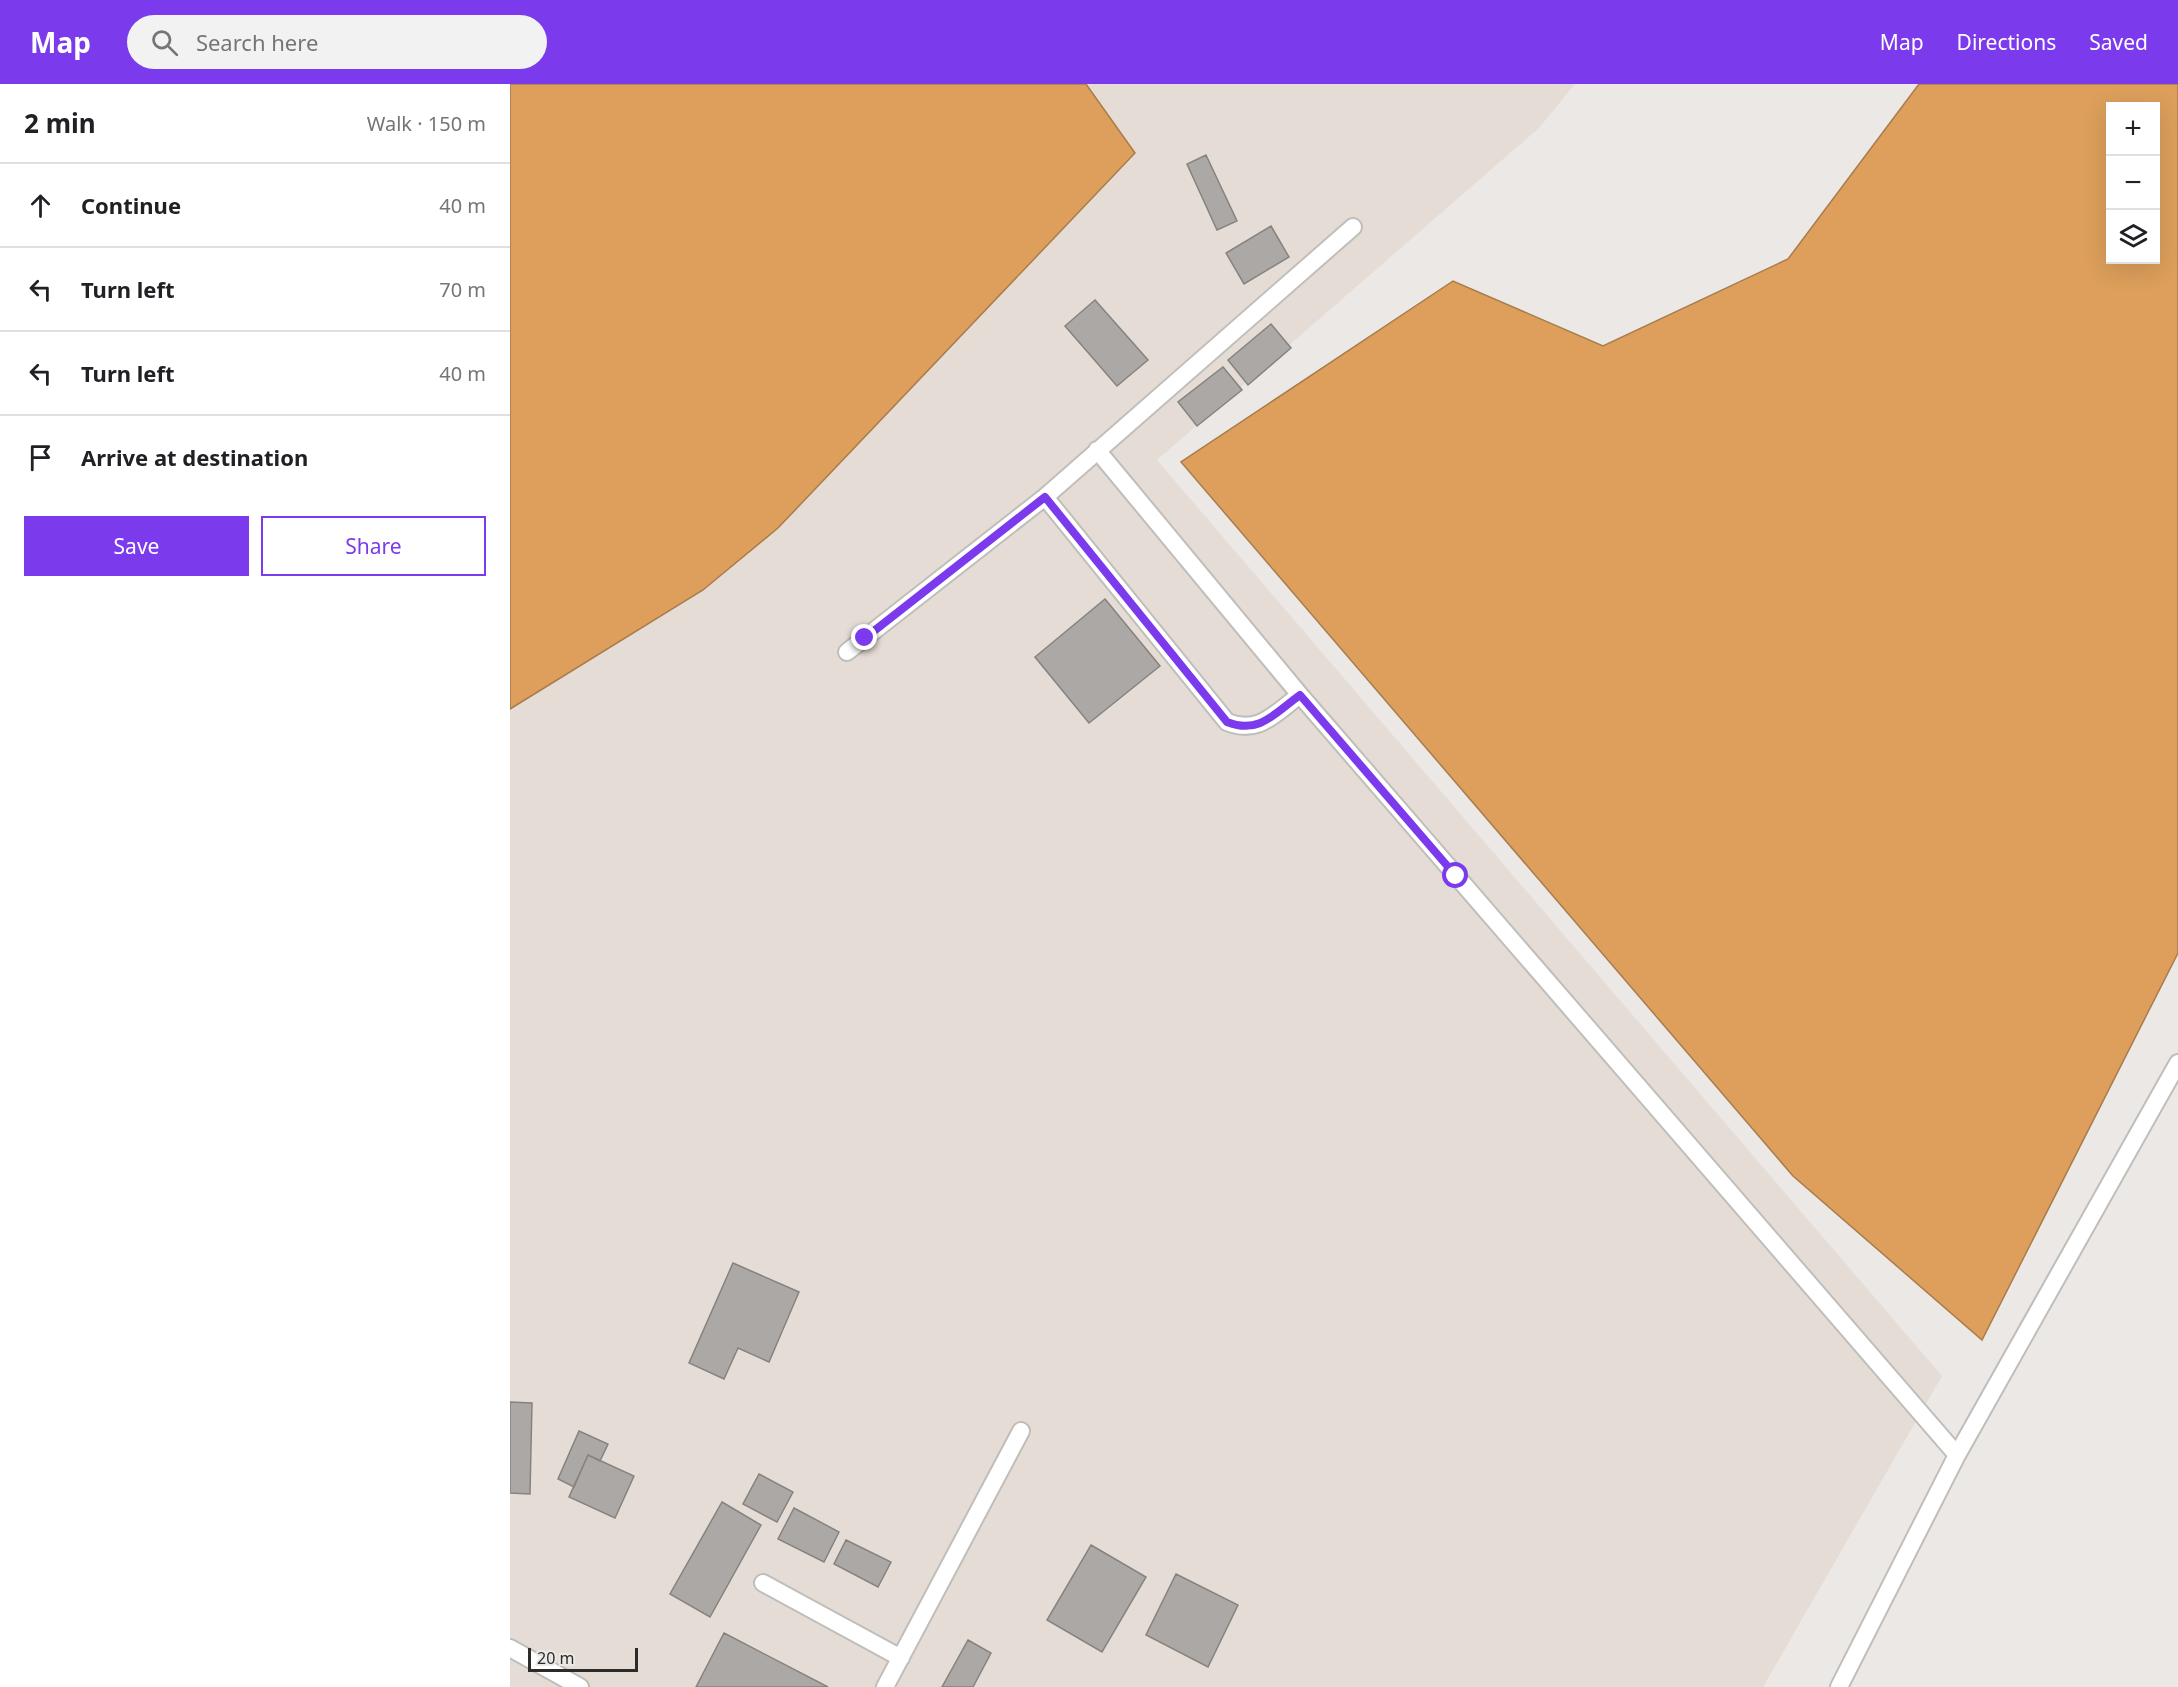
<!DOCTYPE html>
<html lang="en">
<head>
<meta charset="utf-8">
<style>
	:root { --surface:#fff; --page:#f2f2f2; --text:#202124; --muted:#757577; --line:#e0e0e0; --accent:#7c3aed }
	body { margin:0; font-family:"Noto Sans",sans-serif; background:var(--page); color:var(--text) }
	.controls { position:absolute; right:18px; top:18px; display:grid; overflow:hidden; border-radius:0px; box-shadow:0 6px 24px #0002 }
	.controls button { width:54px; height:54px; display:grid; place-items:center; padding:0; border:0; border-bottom:2px solid var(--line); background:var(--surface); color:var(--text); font:30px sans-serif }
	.scale { position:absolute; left:18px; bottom:15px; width:110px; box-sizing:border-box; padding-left:6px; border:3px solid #2c2b2a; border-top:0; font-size:16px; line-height:21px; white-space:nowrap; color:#2c2b2a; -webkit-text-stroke:4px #ebe8e6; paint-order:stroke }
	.stop { position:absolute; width:18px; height:18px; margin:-14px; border:4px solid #7c3aed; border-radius:50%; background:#fff }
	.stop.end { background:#7c3aed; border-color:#fff; box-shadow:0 2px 6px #0008 }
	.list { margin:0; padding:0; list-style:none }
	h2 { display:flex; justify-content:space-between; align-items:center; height:78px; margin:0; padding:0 24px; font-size:26px }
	h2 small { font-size:20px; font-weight:400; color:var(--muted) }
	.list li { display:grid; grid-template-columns:39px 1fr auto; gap:18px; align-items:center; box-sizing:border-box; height:84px; padding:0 24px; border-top:2px solid var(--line) }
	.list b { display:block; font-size:22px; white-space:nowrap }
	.list em { font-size:20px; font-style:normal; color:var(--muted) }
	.actions { display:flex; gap:12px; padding:18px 24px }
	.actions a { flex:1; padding:14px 0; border:2px solid var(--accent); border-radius:0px; text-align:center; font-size:21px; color:var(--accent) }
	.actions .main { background:var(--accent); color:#fff }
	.icon { flex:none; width:33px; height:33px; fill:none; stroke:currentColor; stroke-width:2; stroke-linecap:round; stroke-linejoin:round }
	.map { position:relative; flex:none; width:1668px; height:1603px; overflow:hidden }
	header { display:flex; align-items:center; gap:36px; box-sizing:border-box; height:84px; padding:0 30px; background:var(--accent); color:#fff }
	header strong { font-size:28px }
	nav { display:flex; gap:33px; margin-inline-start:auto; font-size:21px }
	.search { width:420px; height:54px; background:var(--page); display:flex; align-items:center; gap:15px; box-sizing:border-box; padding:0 21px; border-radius:33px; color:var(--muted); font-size:22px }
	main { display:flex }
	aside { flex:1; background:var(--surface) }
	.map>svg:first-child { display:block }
</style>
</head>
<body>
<header>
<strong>Map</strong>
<div class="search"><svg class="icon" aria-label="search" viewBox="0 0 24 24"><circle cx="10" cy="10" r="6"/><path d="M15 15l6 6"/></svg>Search here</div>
<nav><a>Map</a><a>Directions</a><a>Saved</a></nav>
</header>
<main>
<aside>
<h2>2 min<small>Walk · 150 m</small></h2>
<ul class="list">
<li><svg class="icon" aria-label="ahead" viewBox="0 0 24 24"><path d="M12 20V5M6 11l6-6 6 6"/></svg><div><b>Continue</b></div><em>40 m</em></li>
<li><svg class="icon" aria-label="left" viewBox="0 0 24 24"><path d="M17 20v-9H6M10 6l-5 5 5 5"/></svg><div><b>Turn left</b></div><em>70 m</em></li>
<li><svg class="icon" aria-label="left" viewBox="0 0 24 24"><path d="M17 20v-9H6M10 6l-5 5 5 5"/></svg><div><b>Turn left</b></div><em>40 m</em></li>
<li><svg class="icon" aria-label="arrive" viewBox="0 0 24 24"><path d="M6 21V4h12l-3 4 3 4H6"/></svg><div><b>Arrive at destination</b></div></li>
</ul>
<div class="actions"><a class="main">Save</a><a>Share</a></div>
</aside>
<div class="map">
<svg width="1668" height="1603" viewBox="0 0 1668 1603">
	<rect width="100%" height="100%" fill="#ebe8e6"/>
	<!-- built -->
	<path fill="#e5ddd5" d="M576 0H1065L1029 44 647 376 1432 1292 1253 1603H0V625L193 506 268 444 625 69Z"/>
	<!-- water -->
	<path fill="#dd9f5b" stroke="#a87c4c" stroke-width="1.5" fill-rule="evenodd" d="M0 0H576L625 69 268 444 193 506 0 625Z
		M1409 0H1668V869L1472 1256 1283 1092 671 378 943 197 1093 262 1278 175ZM1646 22V176H1600V22Z"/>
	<!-- building -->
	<path fill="#aba8a6" stroke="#858380" stroke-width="1.5" d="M696 71 727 137 707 146 677 80Z
		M761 142 779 173 734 200 716 169Z
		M585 216 638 276 607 302 555 242Z
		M761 240 781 264 738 301 718 276Z
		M713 283 732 306 687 342 668 318Z
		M595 515 650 582 579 639 525 573Z
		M223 1179 289 1208 259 1278 228 1264 214 1295 179 1279Z
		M0 1318 22 1319 20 1410 0 1409Z
		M69 1347 98 1360 90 1377 78 1371 64 1403 48 1395Z
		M78 1371 124 1392 105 1434 59 1413Z
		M249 1390 283 1408 267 1438 233 1420Z
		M212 1418 251 1441 200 1533 160 1510Z
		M284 1424 329 1448 314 1478 268 1455Z
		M336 1456 381 1478 368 1503 324 1480Z
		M581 1461 636 1493 592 1568 537 1536Z
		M666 1490 728 1521 698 1583 636 1551Z
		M214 1549 318 1603H186Z
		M458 1556 481 1569 463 1603H432Z"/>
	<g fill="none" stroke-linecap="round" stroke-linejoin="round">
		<defs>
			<path id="lane" d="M587 366 790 611 1447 1371
				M535 413 717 638C749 651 765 629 790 611
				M337 568 535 413 843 143
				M253 1499 391 1574
				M0 1564 70 1603
				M375 1603 511 1347
				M1329 1603 1447 1371 1668 979"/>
		</defs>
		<!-- lane casing -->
		<use href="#lane" stroke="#c0bebb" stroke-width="20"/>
		<!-- lane -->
		<use href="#lane" stroke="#fff" stroke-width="16"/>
	</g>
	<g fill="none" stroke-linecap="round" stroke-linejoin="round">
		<!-- route -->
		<path stroke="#7c3aed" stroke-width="8" d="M355 554 535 413 717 638C749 651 765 629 790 611L946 792"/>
	</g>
</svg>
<div class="controls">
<button>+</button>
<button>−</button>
<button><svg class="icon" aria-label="layers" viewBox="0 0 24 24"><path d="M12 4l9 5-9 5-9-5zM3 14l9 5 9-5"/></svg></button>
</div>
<div class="scale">20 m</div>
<div class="stop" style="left:946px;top:792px"></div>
<div class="stop end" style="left:355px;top:554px"></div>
</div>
</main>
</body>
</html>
